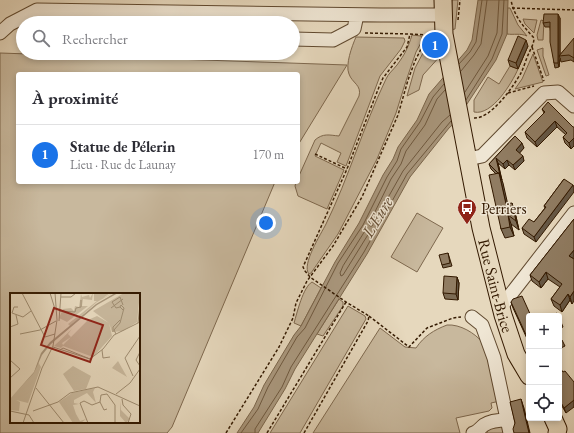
<!DOCTYPE html>
<html lang="fr">
<head>
<meta charset="utf-8">
<style>
	:root { --surface:#fff; --page:#f7f7f7; --text:#2b2b33; --muted:#7c7c81; --line:#e1e1e2; --accent:#1a73e8 }
	body { margin:0; font-family:"EB Garamond",serif; background:var(--page); color:var(--text) }
	.controls { position:absolute; right:12px; bottom:12px; display:grid; overflow:hidden; border-radius:4px; box-shadow:0 2px 6px #0003 }
	.controls button { width:36px; height:36px; display:grid; place-items:center; padding:0; border:0; border-bottom:1px solid var(--line); background:var(--surface); color:var(--text); font:20px sans-serif }
	.you { position:absolute; left:266px; top:223px; width:14px; height:14px; margin:-10px; border:3px solid #fff; border-radius:50%; background:#1a73e8; box-shadow:0 0 0 6px #1a73e833 }
	.badge { display:grid; place-items:center; width:26px; height:26px; border-radius:50%; background:var(--accent); color:#fff; font-size:13px; font-weight:700 }
	.pin { position:absolute; translate:-50% -50%; border:2px solid #fff; box-shadow:0 1px 4px #0006 }
	.list { margin:0; padding:0; list-style:none }
	h2 { display:flex; justify-content:space-between; align-items:center; height:52px; margin:0; padding:0 16px; font-size:17px }
	h2 small { font-size:13px; font-weight:400; color:var(--muted) }
	.list li { display:grid; grid-template-columns:26px 1fr auto; gap:12px; align-items:center; box-sizing:border-box; height:60px; padding:0 16px; border-top:1px solid var(--line) }
	.list b { display:block; font-size:15px; white-space:nowrap }
	.list p { margin:0; font-size:13px; white-space:nowrap; color:var(--muted) }
	.list em { font-size:13px; font-style:normal; color:var(--muted) }
	.icon { flex:none; width:22px; height:22px; fill:none; stroke:currentColor; stroke-width:2; stroke-linecap:round; stroke-linejoin:round }
	.map { position:relative; flex:none; width:574px; height:433px; overflow:hidden }
	.search { position:absolute; background:var(--surface); box-shadow:0 2px 6px #0003; left:16px; top:16px; width:284px; height:44px; display:flex; align-items:center; gap:10px; box-sizing:border-box; padding:0 14px; border-radius:22px; color:var(--muted); font-size:15px }
	.panel { position:absolute; background:var(--surface); box-shadow:0 2px 6px #0003; left:16px; top:72px; width:284px; height:112px; border-radius:4px }
	.map>svg:first-child { display:block }
</style>
</head>
<body>
<div class="map">
<svg width="574" height="433" viewBox="0 0 574 433">
	<rect width="100%" height="100%" fill="#e6d8bd"/>
	<filter id="stains"><feTurbulence type="fractalNoise" baseFrequency=".005" numOctaves="4"/><feColorMatrix values="0 0 0 0 .2 0 0 0 0 .09 0 0 0 0 .02 0 0 0 .5 -.17"/></filter>
	<radialGradient id="worn" r=".72"><stop offset=".6" stop-color="#630" stop-opacity="0"/><stop offset="1" stop-color="#630" stop-opacity=".3"/></radialGradient>
	<!-- green -->
	<path fill="#c8b89d" stroke="#7e684e" fill-rule="evenodd" d="M452 0H458L455 29 450 30Z
		M507 8H510L518 25 527 36C520 33 514 35 507 34Z
		M523 19 537 20 534 33 525 24Z
		M541 20 544 21 543 40H538L537 35Z
		M412 35 421 36 423 39 416 52 406 81 396 113 377 159 338 234 311 273 309 274C301 265 321 234 326 224 349 177 363 127 386 79 388 74 393 70 397 65 405 54 408 48 412 35Z
		M356 37 404 38 405 41 401 49 380 76 346 166 337 162 341 153 321 143 315 156 344 170 327 209 298 196 295 186 296 182H298V178L315 140C323 133 329 135 339 136L359 96C362 85 352 83 349 74 345 65 352 46 356 37Z
		M433 37 437 38 442 54 423 75 419 90 407 96 415 68 431 38Z
		M543 48V56L549 75 546 76 537 50Z
		M0 53 347 65 298 145V74H18V182H275L172 427 167 433H0ZM11 294H139V422H11Z
		M533 54 543 82 515 89 522 79Z
		M510 66 518 69C512 83 492 116 474 112V100L488 77 499 84Z
		M417 213 443 228 417 272 391 257Z
		M312 282 321 288 301 326 294 323C297 313 303 287 312 282Z
		M339 299 343 302V306L323 336 317 334Z
		M348 306 365 316 366 319 300 433H270Z
		M447 325C460 324 475 333 483 343L500 401 491 403 492 408 489 411 456 418 460 433H313L380 328 405 347 416 348C424 336 434 330 447 325Z
		M502 426 507 433H487L488 428Z"/>
	<!-- water -->
	<path fill="#a9977d" stroke="#7a654b" d="M478 0H508L507 34 496 60 465 107 460 118 449 128 410 177 367 254 295 369 285 389 258 433H237L254 407 264 385 294 335 301 326 335 262 359 223 383 175 393 159 398 147 417 120 429 94 467 50 472 40Z"/>
	<g fill="none" stroke-linecap="round" stroke-linejoin="round">
		<!-- shore -->
		<path stroke="#6e583e" stroke-width="1" d="M459 64 470 52 476 42 482 0
			M461 71 474 55 481 44 487 0
			M445 90 437 99 425 125 406 151 401 164 391 179 369 224 370 226H372L403 171 442 122 450 115
			M465 92 488 56 497 33 499 0
			M466 100 492 59 502 34 504 0
			M366 230 368 231 369 233 343 275 341 276 340 273 343 266Z
			M241 433 258 409 268 387 297 337 305 328 338 263 363 225 387 177 397 161 401 149 420 122 433 97 444 84
			M255 433V429L282 387 291 367 364 252 407 174 451 121"/>
		<defs>
			<path id="minor" d="M0 33 10 24 37 10 381 15H443
				M293 39 333 40 354 29 357 15
				M468 159 482 156 544 93 558 92 574 106
				M501 307 574 213
				M472 317 482 325 494 358 510 433
				M473 433C478 432 480 428 484 425 490 421 500 420 507 420"/>
			<g id="major">
				<path id="s1" d="M443 0 444 34 481 228 503 315 516 354 529 376"/>
				<path d="M553 418 558 429 557 433"/>
			</g>
		</defs>
		<!-- minor casing -->
		<use href="#minor" stroke="#60492f" stroke-width="15"/>
		<!-- major casing -->
		<use href="#major" stroke="#331900" stroke-width="19"/>
		<!-- path -->
		<path stroke="#331900" stroke-width="1.5" stroke-dasharray="3 2" stroke-linecap="butt" d="M512 8 574 10
			M458 20 460 0
			M365 33 410 34
			M532 47 544 81
			M508 93 534 86
			M474 118C491 119 513 87 521 73 524 67 526 59 529 53 531 48 534 44 534 38 523 26 514 16 511 0
			M315 154 347 169
			M369 316 409 347 427 328 453 318 461 317
			M226 433 279 347 293 318 296 303 307 281 333 246 362 197 398 115 408 80 415 61 422 47 430 35
			M267 433 346 302
			M304 433 368 321 369 316 346 302 310 277 305 271 303 267 347 169 379 87 383 78 407 47 410 34 430 35"/>
		<!-- minor -->
		<use href="#minor" stroke="#efe6d4" stroke-width="13"/>
		<!-- major -->
		<use href="#major" stroke="#e6d8bd" stroke-width="17"/>
	</g>
	<!-- wall -->
	<path fill="#7c6b54" stroke="#331900" d="M560 18V55L574 39V62L571 60 561 62 560 58 559 67 555 68 554 63 550 27H545L543 23Z
		M528 46 518 69 510 66 508 60Z
		M542 109 573 127 571 149 565 143 563 137 566 135 557 127 537 147 527 138 525 132 544 113Z
		M515 136 524 148 519 153 524 161 515 170 509 165 505 169 498 163 507 204 515 212 519 230 511 224 514 236 505 238 501 229 496 174 491 169 489 164Z
		M564 179 536 242 524 234 522 228 534 222 545 208 544 206Z
		M574 219 572 304 570 300 562 312 554 306 551 299 560 287 548 279 541 288 532 281 530 275Z
		M448 253 452 266 443 268 442 265Z
		M457 277 459 283 458 300 445 299 443 293Z
		M511 302 529 316V343L513 308Z
		M559 317 563 327 559 329Z
		M559 338 562 340 565 346 559 349Z
		M559 368 566 413 559 401Z"/>
	<!-- shaded-wall -->
	<path fill="#655745" stroke="#331900" d="M558 14 560 18V56H559L560 58 559 67 558 63Z
		M526 40 528 46 518 69 516 63Z
		M555 121 557 127 537 147 535 142Z
		M574 138V146L571 149 569 143Z
		M522 143 524 148 518 155 516 150Z
		M523 156 524 161 515 170 513 165Z
		M496 158 498 163 502 180 500 175Z
		M507 160 509 165 505 169 503 164Z
		M499 173 503 183 510 214 506 204Z
		M573 185 574 187V192L536 242 534 237Z
		M512 203 515 212 519 230 516 221Z
		M508 215 511 224 514 236 510 227Z
		M574 250V259L569 256Z
		M546 272 548 279 541 288 539 282Z
		M457 277 459 283 458 300 456 294Z
		M574 291V301L572 304 570 297Z
		M568 294 570 300 562 312 560 305Z
		M521 399 524 408 530 433H529Z
		M574 400V407L566 413 564 408Z"/>
	<!-- building -->
	<path fill="#907c62" stroke="#331900" d="M544 14H558V63H554L550 42V22L543 23Z
		M518 36 526 40 516 63 508 60Z
		M574 38V58L569 55 559 56Z
		M548 102 573 127H574V138L569 143 563 137 567 133 555 121 535 142 525 132 545 112 542 109Z
		M515 136 522 143 516 150 523 156 513 165 507 160 503 164 496 158 500 175 499 173H498L489 164Z
		M499 173 506 204 512 203 516 221 508 215 510 227 501 229 489 175Z
		M564 179 573 185 534 237 522 228 529 219 534 222 546 207 544 206Z
		M574 219V250L569 256 574 259V291L570 297 568 294 560 305 551 299 562 284 546 272 539 282 530 275Z
		M448 253 450 263 442 265 439 255Z
		M444 276 457 277 456 294 443 293Z
		M522 296 531 316H529V336L527 337 511 302 513 299Z
		M557 313 558 316H551Z
		M559 317 561 321 559 322Z
		M559 338 562 340 559 342Z
		M559 368H560L563 372 565 371 574 382V400L564 408 559 399Z
		M521 399 529 433H514L513 429 515 423 510 402Z"/>
	<!-- icons -->
	<defs>
		<symbol id="bus-pin" viewBox="-11 -11 22 30"><path d="M0 17L-7.5 6A9.5 9.5 0 1 1 7.5 6Z" fill="#8f2418" stroke="#efe6d4"/><path d="M-5-6H5V4H4V6H2V4H-2V6H-4V4H-5ZM-3.5-4V0h7V-4ZM-3.5 1.2v1.5H-2V1.2ZM2 1.2v1.5H3.5V1.2Z" fill="#fff"/></symbol>
	</defs>
	<g fill-rule="evenodd">
		<use href="#bus-pin" x="456" y="197" width="22" height="30"/>
	</g>
	<g text-anchor="middle" stroke-width="3" stroke-linejoin="round" paint-order="stroke">
		<!-- poi labels -->
		<g font-size="16" fill="#331900" stroke="#efe6d4" text-anchor="start">
			<text x="481" y="214">Perriers</text>
		</g>
		<!-- street labels -->
		<g font-size="16" fill="#331900" stroke="#efe6d4">
			<text dy="6" stroke="none"><textPath href="#s1" startOffset="291">Rue Saint-Brice</textPath></text>
		</g>
		<!-- water labels -->
		<g font-size="17" font-style="italic" fill="#624b32" stroke="#efe6d4">
			<text transform="translate(377 217) rotate(-59)" y="6">L'Eure</text>
		</g>
	</g>
	<!-- overview -->
	<g transform="translate(10 293)">
		<rect width="130" height="130" fill="#e6d8bd"/>
		<path d="M83 0 82 7 73 6 72 13H78L57 29 49 25 53 16 61 15 64 18 65 13 69 14 71 1 72 4 79 2 80 5ZM84 0H100L93 5 103 0 87 9 60 33 58 31 87 8H84ZM114 0H130L127 29 113 38 102 39 99 30 83 18ZM87 23 99 30 102 43 83 64 53 53 51 55 44 53 62 36 58 41 61 44 52 50 53 52 78 27ZM108 68 117 84 102 75ZM28 69 31 74 18 110 6 107 10 109 9 118 0 117V106L24 80ZM63 73 81 83 76 96 64 98 53 81ZM85 95 83 99 86 110 77 100 64 107V110L69 111 63 112 66 121 70 128 76 126 71 130H63L49 109 62 100ZM110 108 111 117 120 126 116 130 110 123Z" fill="#c8b89d"/>
		<path d="M105 0H108L87 12 41 51 32 62 24 80 0 106 24 79 31 60 40 49 86 11Z" fill="#a9977d"/>
		<path fill="none" stroke="#9e8c71" stroke-width="1" d="M12 0 35 44 45 41M40 0 45 16M51 4H61L66 0M8 14H4L2 20 13 24 21 18M110 14 106 15 102 9 110 4 113 12M101 15 113 6M49 18 65 19 66 15 71 14V7M49 28 51 0M128 30 130 11M0 34 8 31 6 22M103 39V34L110 27M10 41 30 37 46 28M106 41 104 37 110 30 114 15 111 12 110 14 113 17M43 54 80 66 93 56 104 42 130 29M50 57 53 55 80 66M92 57 93 65 100 64M130 59 126 67 130 73M0 67 10 76 0 85M123 83 115 65 130 43M26 95 54 130M97 101 105 112V130M106 101 120 90 130 76M112 106 113 112 121 121 118 130M90 109 94 117 97 116M0 118 19 122 24 130M23 118 48 109 60 100 88 94 130 113M13 130 32 75 43 53 47 27 45 0M78 130 70 110 74 108 82 112 90 109 91 102 97 101"/>
		<path fill="#8f2418" fill-opacity="0.15" stroke="#8f2418" stroke-width="2" d="M44 15 93 32 80 69 31 52Z"/>
		<rect width="130" height="130" fill="none" stroke="#331900" stroke-width="2"/>
	</g>
	<rect width="100%" height="100%" filter="url(#stains)"/>
	<rect width="100%" height="100%" fill="url(#worn)"/>
</svg>
<div class="controls">
<button>+</button>
<button>−</button>
<button><svg class="icon" aria-label="locate" viewBox="0 0 24 24"><circle cx="12" cy="12" r="6"/><path d="M12 2v4M12 18v4M2 12h4M18 12h4"/></svg></button>
</div>
<div class="you"></div>
<div class="pin badge" style="left:435px;top:45px">1</div>
<div class="search"><svg class="icon" aria-label="search" viewBox="0 0 24 24"><circle cx="10" cy="10" r="6"/><path d="M15 15l6 6"/></svg>Rechercher</div>
<section class="panel">
<h2>À proximité<small></small></h2>
<ul class="list">
<li><span class="badge">1</span><div><b>Statue de Pélerin</b><p>Lieu · Rue de Launay</p></div><em>170 m</em></li>
</ul>
</section>
</div>
</body>
</html>
